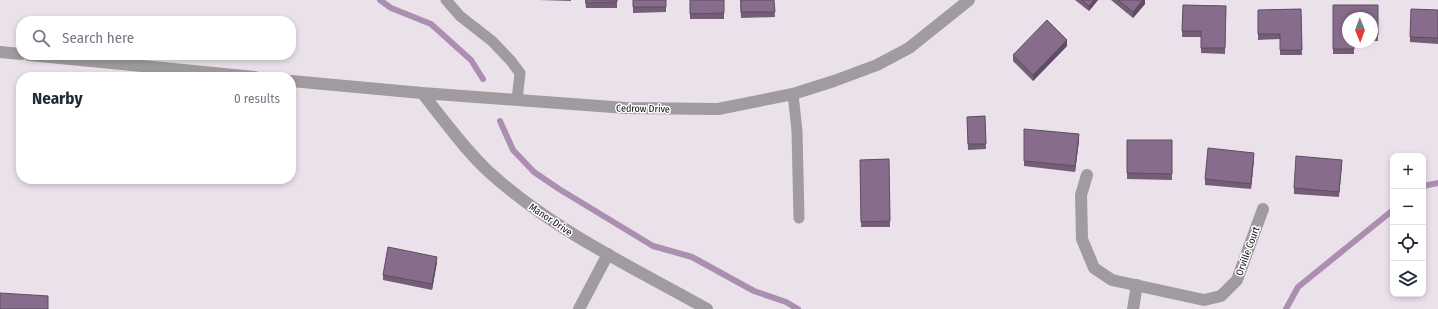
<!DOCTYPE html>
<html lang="en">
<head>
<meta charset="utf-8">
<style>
	:root { --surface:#fff; --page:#f6f6f7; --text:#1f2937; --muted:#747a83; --line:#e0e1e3 }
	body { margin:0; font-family:"Fira Sans Condensed",sans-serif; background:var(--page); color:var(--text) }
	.controls { position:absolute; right:12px; bottom:12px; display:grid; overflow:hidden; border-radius:8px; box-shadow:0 2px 6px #0003 }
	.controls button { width:36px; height:36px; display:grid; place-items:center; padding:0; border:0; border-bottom:1px solid var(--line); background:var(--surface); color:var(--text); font:20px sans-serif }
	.compass { position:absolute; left:1342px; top:12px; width:36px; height:36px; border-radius:50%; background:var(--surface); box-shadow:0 2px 6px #0003; rotate:179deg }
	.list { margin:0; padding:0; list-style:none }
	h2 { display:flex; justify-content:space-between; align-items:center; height:52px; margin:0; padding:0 16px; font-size:17px }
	h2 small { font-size:13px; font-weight:400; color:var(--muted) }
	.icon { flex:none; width:22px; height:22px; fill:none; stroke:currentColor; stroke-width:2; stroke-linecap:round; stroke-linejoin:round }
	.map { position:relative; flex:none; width:1438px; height:309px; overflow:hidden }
	.search { position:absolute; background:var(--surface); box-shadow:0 2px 6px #0003; left:16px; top:16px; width:280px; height:44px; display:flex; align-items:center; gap:10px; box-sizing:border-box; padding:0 14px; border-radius:16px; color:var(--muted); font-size:15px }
	.panel { position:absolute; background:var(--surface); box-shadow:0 2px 6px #0003; left:16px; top:72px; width:280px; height:112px; border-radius:16px }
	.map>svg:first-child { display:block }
</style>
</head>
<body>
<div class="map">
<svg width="1438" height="309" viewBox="0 0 1438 309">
	<rect width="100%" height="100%" fill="#eae1eb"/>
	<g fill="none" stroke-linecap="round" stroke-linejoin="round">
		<!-- stream -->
		<path stroke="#ac8fb0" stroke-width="6" d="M380 0 391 8 431 24 471 60 483 79
			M500 121 513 150 534 172 559 189 653 246 692 257 754 291 786 302 798 309
			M1423 186 1438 183
			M1286 309 1298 287 1393 210"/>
		<!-- service -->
		<path stroke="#9f9b9f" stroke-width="11" d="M446 0 460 16 492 41 511 61 520 73 517 100
			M793 94 797 131 799 218"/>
		<!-- minor -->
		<path stroke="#9f9b9f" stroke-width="12" d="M1087 175 1081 195 1082 239 1094 268 1112 280 1204 300 1221 296 1237 280 1263 209
			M579 309 608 254
			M1133 309 1137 285"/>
		<!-- tertiary -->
		<path stroke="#9f9b9f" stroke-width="12" d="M0 52 21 54
			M29 55 255 77
			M291 81 422 93 626 108 718 109 793 94 834 81 877 65 909 48 969 0
			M422 93C444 120 464 149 489 172 553 230 632 267 707 309"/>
	</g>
	<!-- wall -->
	<path fill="#755d78" d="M538 0H571V1Z
		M585 0H617V8H586Z
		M633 0H666V12L633 13Z
		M690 0H724V19H690Z
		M740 0H774L775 17 741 18Z
		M1075 0H1098L1089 11Z
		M1111 0H1145V4L1133 18Z
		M1183 5 1226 6 1225 54 1201 53V37H1182Z
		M1333 5H1378V41H1372V18H1348L1354 42V54H1333Z
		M1301 9 1302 55H1280V39L1258 40V10Z
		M1438 10V44L1410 42V37Z
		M1067 46 1033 81 1013 61V55Z
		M985 116 986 149 968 150 967 117Z
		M1024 129 1079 140 1075 172 1024 166Z
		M1127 140H1172V180L1127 179Z
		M1254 158 1251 189 1205 185V179Z
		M889 159 890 227H861L860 160Z
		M1342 165 1339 197 1294 194V188Z
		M437 262 432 290 383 280V275Z"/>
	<!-- shaded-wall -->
	<path fill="#5f4c62" d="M1094 0H1098L1089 11V6Z
		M1143 0H1145V4L1133 18V12Z
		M1067 40V46L1033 81V75Z
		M1079 134V140L1075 172V166Z
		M1254 153V158L1251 189V184Z
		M437 257V262L432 290V284Z"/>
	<!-- building -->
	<path fill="#886c8c" stroke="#5f4c62" d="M586 0H617V2L586 3Z
		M633 0H666V7H633Z
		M690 0H724V13L690 14Z
		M741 0H774L775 12H741Z
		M1082 0H1094L1089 6Z
		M1118 0H1143L1133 12Z
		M1183 5 1226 6 1225 48H1201V31H1182Z
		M1333 5H1378V35H1372V18H1348V42H1354V49H1333Z
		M1301 9 1302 50H1280V34H1258V10Z
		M1411 9 1438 10V38L1410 37Z
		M1047 20 1067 40 1033 75 1013 55Z
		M985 116 986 144H968L967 117Z
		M1024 129 1079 134 1075 166 1024 161Z
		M1127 140H1172V174L1127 173Z
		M1208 148 1254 153 1251 184 1205 179Z
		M1296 156 1342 160 1339 192 1294 188Z
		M889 159 890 221 861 222 860 160Z
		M388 247 437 257 432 284 383 275Z
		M0 293 48 296V309H0Z"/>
	<g text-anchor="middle" stroke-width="3" stroke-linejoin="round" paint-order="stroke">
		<!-- street labels -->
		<g font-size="10" fill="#0f0c0f" stroke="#fff">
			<text transform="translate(643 108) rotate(1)" y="4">Cedrow Drive</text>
			<text transform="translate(551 219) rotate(34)" y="4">Manor Drive</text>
			<text transform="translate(1247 251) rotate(-70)" y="4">Orville Court</text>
		</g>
	</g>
</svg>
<div class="controls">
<button>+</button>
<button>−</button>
<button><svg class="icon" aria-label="locate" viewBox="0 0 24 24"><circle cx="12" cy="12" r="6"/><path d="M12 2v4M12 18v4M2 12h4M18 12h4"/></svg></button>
<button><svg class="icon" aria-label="layers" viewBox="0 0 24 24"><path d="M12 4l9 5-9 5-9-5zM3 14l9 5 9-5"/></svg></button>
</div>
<svg class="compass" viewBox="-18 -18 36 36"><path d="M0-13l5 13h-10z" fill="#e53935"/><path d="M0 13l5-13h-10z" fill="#747a83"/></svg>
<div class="search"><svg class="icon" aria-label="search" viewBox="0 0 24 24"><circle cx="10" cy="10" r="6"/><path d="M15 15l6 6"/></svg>Search here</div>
<section class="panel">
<h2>Nearby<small>0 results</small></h2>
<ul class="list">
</ul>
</section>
</div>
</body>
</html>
